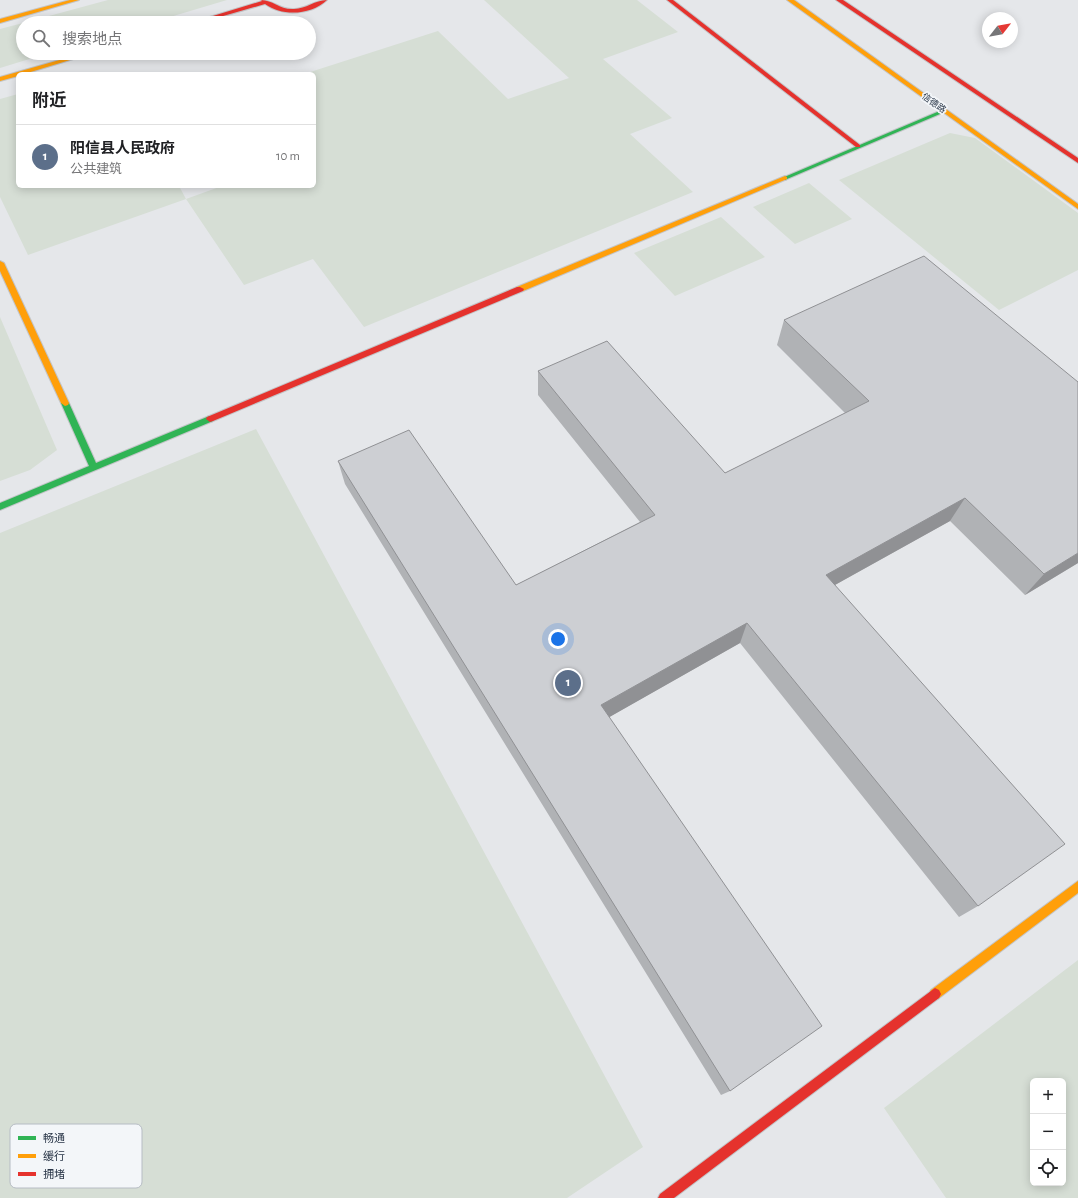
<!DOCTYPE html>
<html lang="zh">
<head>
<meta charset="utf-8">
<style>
	:root { --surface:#fff; --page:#f2f2f2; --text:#202124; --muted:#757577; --line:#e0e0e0; --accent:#1a73e8 }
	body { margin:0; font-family:"Alegreya Sans","Noto Sans SC",sans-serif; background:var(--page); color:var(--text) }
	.controls { position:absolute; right:12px; bottom:12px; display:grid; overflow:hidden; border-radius:6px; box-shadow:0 2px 10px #0003 }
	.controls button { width:36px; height:36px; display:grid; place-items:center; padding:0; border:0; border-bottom:1px solid var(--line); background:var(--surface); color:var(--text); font:20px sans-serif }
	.compass { position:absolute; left:982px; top:12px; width:36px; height:36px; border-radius:50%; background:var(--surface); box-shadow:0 2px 10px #0003; rotate:59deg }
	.you { position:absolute; left:558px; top:639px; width:14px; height:14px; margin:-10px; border:3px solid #fff; border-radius:50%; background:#1a73e8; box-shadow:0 0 0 6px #1a73e833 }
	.badge { display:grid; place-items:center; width:26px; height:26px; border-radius:50%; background:var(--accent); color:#fff; font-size:13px; font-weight:700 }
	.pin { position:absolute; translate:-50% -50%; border:2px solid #fff; box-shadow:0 1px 4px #0006 }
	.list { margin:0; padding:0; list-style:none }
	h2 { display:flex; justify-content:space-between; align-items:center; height:52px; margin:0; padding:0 16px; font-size:17px }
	h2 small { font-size:13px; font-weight:400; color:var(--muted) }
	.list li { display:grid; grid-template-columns:26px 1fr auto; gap:12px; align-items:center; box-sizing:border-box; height:64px; padding:0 16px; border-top:1px solid var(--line) }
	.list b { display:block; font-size:15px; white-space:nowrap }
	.list p { margin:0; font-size:13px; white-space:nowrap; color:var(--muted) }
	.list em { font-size:13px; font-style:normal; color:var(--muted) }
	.icon { flex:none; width:22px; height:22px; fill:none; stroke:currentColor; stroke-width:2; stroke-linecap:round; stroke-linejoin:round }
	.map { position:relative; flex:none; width:1078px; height:1198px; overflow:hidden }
	.search { position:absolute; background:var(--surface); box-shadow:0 2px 10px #0003; left:16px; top:16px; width:300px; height:44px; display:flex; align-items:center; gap:10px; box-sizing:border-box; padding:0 14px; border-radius:22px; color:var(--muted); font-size:15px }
	.panel { position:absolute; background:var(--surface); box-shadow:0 2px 10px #0003; left:16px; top:72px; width:300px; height:116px; border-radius:6px }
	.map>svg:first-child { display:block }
</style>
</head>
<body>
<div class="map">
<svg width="1078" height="1198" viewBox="0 0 1078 1198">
	<rect width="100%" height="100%" fill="#e5e7ea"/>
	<!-- green -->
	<path fill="#d6ded5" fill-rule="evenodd" d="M108 0H227L150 23H23Z
		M484 0H637L678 32 603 59 672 118 630 134 693 192 364 327 313 259 244 285 186 199 28 255 0 197V99L18 94V186H179L186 199 222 186H314V74H304L438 31 508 99 569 78Z
		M23 23V53H49L0 68V29Z
		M950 133 975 138 1078 213V270L999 310 839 180Z
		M809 183 852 219 795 244 753 207Z
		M721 217 765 257 675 296 634 253Z
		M0 317 57 450 30 470 0 481Z
		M256 429 643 1147 567 1198H0V533Z
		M1078 960V1198H946L884 1108ZM1033 1081H1063V1183H1033Z"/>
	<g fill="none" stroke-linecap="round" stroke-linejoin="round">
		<defs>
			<path id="fast" d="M942 110 947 111 787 179 785 180 782 178Z
				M65 400 69 403 96 463 207 417 210 416 214 419 213 421 0 510V503L89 466 61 403Z"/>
			<path id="slow" d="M70 0H79L0 23V19Z
				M787 0H794L1078 204V209Z
				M84 53H93L24 74H18V76L0 81V77Z
				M785 176 787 177V179L523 291H520L516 289 517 287Z
				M0 261 4 263 69 403 68 405 65 406 61 403 0 271Z
				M1078 881V893L939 998 935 1000 931 998 929 994 931 990Z"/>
			<path id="jam" d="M261 0C273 0 280 10 294 9 306 9 315 0 327 0 311 15 283 17 265 4L199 23H190L262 1Z
				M667 0H673L860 145V147H856Z
				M836 0H843L1078 158V163Z
				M517 287H520L524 289 523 291 213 421 210 422 206 419 207 417Z
				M935 988 939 990 941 994 939 998 674 1198H658L660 1194Z"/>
		</defs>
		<!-- fast casing -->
		<use href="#fast" stroke="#c3c5c8" stroke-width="2"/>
		<!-- slow casing -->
		<use href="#slow" stroke="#c3c5c8" stroke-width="2"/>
		<!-- jam casing -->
		<use href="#jam" stroke="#c3c5c8" stroke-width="2"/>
		<!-- fast -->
		<use href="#fast" fill="#30b455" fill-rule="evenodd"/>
		<!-- slow -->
		<use href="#slow" fill="#ff9f0a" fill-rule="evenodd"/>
		<!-- jam -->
		<use href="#jam" fill="#e5322d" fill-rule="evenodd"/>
	</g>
	<!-- wall -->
	<path fill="#b0b2b5" d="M784 320 1078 563 1025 595 950 521 835 585 978 906 959 917 740 643 609 717 730 1091 721 1095 345 484 338 461 516 585 640 522 538 395V371L725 473 845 413 777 345Z"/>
	<!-- shaded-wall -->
	<path fill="#909194" d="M965 498 950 521 815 596 826 575Z
		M1078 553V563L1025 595 1044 574Z
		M747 623 740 643 599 723 601 705Z"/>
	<!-- building -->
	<path fill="#cdcfd3" stroke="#909194" d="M924 256 1078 382V553L1044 574 965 498 826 575 1065 844 978 906 747 623 601 705 822 1026 730 1091 338 461 409 430 516 585 655 515 538 371 607 341 725 473 869 401 784 320Z"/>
	<g text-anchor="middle" stroke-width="3.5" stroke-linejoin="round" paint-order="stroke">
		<!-- far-street labels -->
		<g font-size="9" fill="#283547" stroke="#f3f6f9">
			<text transform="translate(934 103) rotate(36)" y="3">信德路</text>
		</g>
	</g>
	<!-- legend -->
	<rect x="10" y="1124" width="132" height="64" rx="6" fill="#f3f6f9" stroke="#b6bcc4" stroke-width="1"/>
	<rect x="18" y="1136" width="18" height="4" fill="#30b455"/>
	<rect x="18" y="1154" width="18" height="4" fill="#ff9f0a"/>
	<rect x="18" y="1172" width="18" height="4" fill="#e5322d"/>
	<g font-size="11" fill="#283547">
		<text x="43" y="1142">畅通</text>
		<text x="43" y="1160">缓行</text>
		<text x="43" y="1178">拥堵</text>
	</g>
</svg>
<div class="controls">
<button>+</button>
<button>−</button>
<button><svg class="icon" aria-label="locate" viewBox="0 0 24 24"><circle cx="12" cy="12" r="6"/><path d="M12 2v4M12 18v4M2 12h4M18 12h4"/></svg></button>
</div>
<svg class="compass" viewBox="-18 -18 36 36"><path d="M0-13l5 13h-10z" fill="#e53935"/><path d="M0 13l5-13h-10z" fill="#757577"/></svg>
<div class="you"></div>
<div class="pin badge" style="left:568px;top:683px;background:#5c6f8a">1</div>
<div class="search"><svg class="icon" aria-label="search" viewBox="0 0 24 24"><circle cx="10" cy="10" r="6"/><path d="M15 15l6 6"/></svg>搜索地点</div>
<section class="panel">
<h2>附近<small></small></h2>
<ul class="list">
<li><span class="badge" style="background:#5c6f8a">1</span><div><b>阳信县人民政府</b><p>公共建筑</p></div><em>10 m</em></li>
</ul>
</section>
</div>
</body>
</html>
